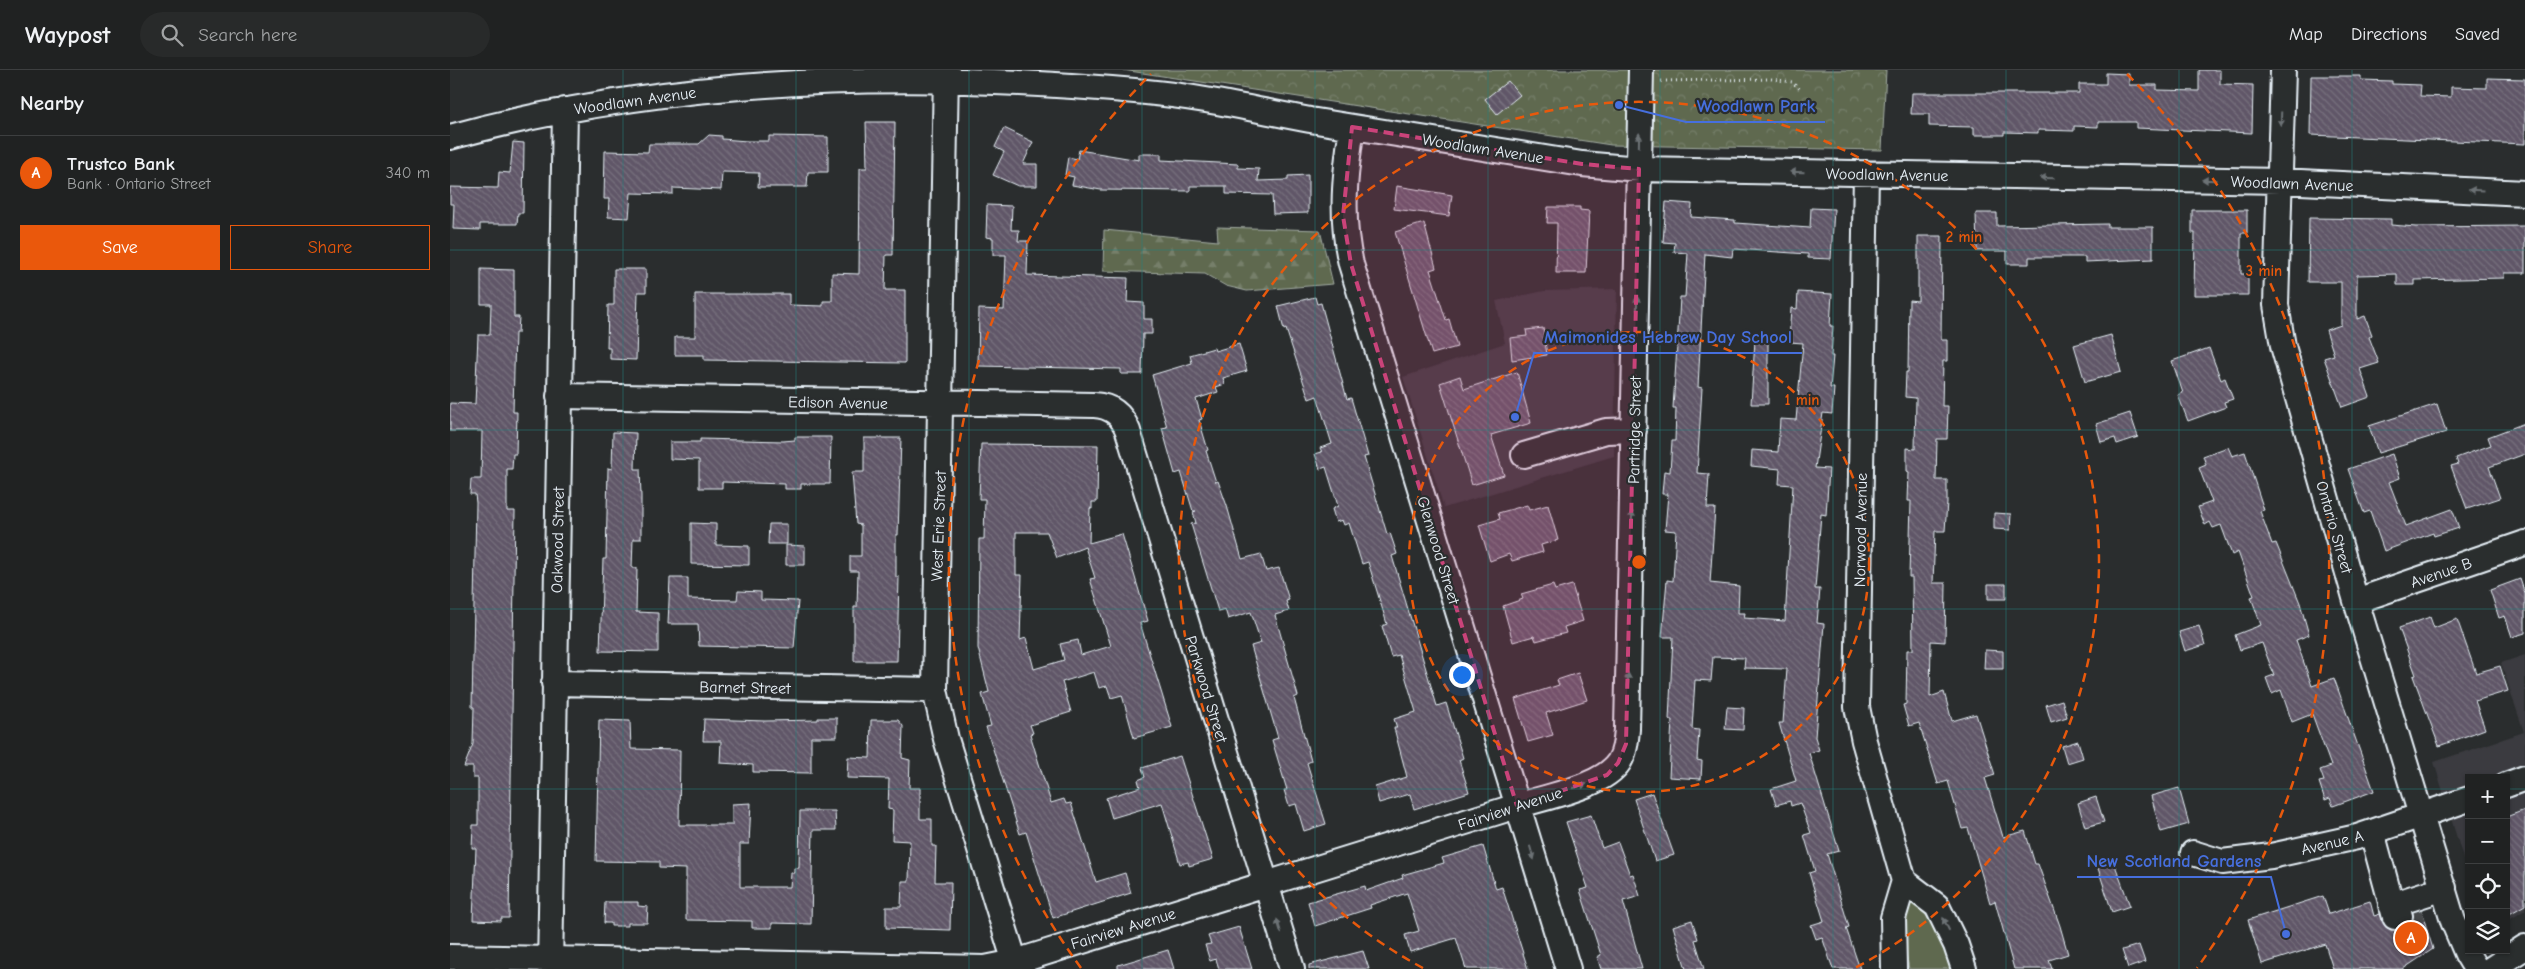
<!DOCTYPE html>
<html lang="en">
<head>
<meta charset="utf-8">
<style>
	:root { --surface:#202222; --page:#282a2a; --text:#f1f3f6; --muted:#a2a4a5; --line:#3d3f40; --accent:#ea580c }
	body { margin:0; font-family:"Comic Neue",sans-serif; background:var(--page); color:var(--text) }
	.controls { position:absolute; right:15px; bottom:15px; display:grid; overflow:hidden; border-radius:0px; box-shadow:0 1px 4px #0004 }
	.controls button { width:45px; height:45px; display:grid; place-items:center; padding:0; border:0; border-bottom:1px solid var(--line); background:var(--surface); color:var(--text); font:25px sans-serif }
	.you { position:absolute; left:1011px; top:604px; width:18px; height:18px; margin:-12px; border:4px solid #fff; border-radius:50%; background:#1a73e8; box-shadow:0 0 0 8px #1a73e833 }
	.badge { display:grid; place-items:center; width:32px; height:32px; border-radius:50%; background:var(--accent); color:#fff; font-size:16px; font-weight:700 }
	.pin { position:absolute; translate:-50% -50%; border:2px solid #fff; box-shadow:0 1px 5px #0006 }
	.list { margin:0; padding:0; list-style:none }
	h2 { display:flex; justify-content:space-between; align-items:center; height:65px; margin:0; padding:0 20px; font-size:21px }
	h2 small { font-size:16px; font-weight:400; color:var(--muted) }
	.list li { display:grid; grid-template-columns:32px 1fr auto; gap:15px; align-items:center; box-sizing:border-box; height:75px; padding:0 20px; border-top:1px solid var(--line) }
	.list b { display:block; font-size:19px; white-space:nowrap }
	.list p { margin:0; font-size:16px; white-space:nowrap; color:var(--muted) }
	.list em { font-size:16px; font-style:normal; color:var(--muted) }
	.actions { display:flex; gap:10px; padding:15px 20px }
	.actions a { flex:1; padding:11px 0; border:1px solid var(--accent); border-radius:0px; text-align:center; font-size:18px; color:var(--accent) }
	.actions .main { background:var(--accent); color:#fff }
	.icon { flex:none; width:28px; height:28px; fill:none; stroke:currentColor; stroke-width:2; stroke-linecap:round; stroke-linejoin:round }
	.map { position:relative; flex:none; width:2075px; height:899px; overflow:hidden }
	header { display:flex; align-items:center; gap:30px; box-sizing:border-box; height:70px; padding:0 25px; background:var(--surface); border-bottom:1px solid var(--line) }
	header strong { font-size:24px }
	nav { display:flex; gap:28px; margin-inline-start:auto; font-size:18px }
	.search { width:350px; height:45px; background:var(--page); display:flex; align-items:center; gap:12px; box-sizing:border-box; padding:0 18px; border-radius:28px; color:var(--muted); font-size:19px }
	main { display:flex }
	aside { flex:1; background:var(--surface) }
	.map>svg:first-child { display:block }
</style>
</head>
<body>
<header>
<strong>Waypost</strong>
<div class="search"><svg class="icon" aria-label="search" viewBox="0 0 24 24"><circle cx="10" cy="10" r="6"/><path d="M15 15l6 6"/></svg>Search here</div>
<nav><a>Map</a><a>Directions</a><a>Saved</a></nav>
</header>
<main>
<aside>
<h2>Nearby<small></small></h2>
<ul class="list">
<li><span class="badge">A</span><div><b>Trustco Bank</b><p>Bank · Ontario Street</p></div><em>340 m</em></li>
</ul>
<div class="actions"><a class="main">Save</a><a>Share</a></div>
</aside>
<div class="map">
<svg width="2075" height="899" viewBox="0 0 2075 899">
	<defs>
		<pattern id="forest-firs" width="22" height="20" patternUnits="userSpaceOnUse" patternTransform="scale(1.25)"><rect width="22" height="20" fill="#5f6950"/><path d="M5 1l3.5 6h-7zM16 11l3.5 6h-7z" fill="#767f6a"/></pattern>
		<pattern id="park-crowns" width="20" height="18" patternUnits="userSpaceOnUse" patternTransform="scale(1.25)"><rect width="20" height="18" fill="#5f6950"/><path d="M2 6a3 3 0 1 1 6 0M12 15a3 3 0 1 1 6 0" fill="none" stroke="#767f6a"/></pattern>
		<pattern id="building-back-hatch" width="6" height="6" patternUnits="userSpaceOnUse" patternTransform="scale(1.25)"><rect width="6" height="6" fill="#605767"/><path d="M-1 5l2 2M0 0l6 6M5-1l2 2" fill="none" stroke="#77707e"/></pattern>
	</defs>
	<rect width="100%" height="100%" fill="#2a2d2e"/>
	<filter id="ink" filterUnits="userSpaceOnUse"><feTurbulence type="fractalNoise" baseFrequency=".02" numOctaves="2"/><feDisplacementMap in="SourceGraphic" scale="10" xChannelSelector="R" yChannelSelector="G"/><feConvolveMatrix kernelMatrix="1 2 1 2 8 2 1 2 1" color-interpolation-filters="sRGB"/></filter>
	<g filter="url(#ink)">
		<!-- built -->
		<path fill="#3a3a3f" d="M1167 219 1164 386 994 438 953 307 1055 273 1046 231 1094 221Z
			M2075 585V840L2056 852V708H2019V808L1984 692 2074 662 2051 593Z"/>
		<!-- grass -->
		<path fill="#5f6950" stroke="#a4ada4" d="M1462 829 1466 830 1486 861 1506 899H1459C1456 879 1444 844 1462 829Z"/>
		<!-- forest -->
		<path fill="url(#forest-firs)" stroke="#a4ada4" d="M767 157 870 160 883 214 797 221 776 216 755 204 653 201 654 160 768 171Z"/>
		<!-- park -->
		<path fill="url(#park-crowns)" stroke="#a4ada4" d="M673 0H1436L1432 80 1161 75Z"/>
		<!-- building -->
		<path fill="url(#building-back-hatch)" stroke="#e8f1f8" fill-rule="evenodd" d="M1749 0H1770V14L1803 15 1802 63 1686 58V52H1648V57L1624 56V61L1588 60V63L1554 62V65H1524V57L1479 56V44H1461L1462 23H1629V14H1656V3L1679 4V15H1707V20L1749 21Z
			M1861 6H1911V10L1942 11V14L1971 15 1970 26 2001 27V17L2037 18V8L2075 9V74L1860 65Z
			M1058 11 1070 25 1047 44 1035 29Z
			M416 52H445L443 185H436L435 220H455V293L254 290V285H225V267H245V224H339V235L373 236V231H382V203L409 204 410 98H417Z
			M554 58 583 72 573 94H587V116H568L543 105 554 82 545 77Z
			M259 65 272 66V69L297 71H319V66L378 67V102H358L357 117H308L309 103 272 102 271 120 223 118V124L181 123 179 148 158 147 159 129H154L155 81 198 82 199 74H249Z
			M63 72 74 73 73 143H68L67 154H30V160L3 159 4 134H0V117L48 118 49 102 60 103Z
			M629 80 689 90V84H711V90L788 94V98L809 99 808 111 838 110V106L858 105V143L823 144 822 125 776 124V116H740V121L651 120 622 115 624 107 615 105 618 87 627 89Z
			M947 116 1002 125 999 146 944 139Z
			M1216 132 1242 134 1241 147 1285 150V153L1360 158 1361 138 1384 139 1381 189 1358 188V184L1283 179 1282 187 1255 184 1248 317 1252 318 1247 403 1259 404 1257 438H1265L1260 513 1289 516 1288 543H1295L1294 548 1335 551 1343 415 1329 414 1330 399 1301 396 1302 380 1328 382 1330 349 1346 350 1353 273 1339 272 1341 238 1347 239 1348 222 1382 224 1380 256H1383L1381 286H1383L1380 318H1384L1382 344 1373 343 1365 398 1379 399 1376 445 1371 444 1365 519H1370L1367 553 1374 554 1365 667 1369 680 1359 683 1389 781 1377 784 1399 857 1396 858 1410 899H1383L1372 867 1366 869 1361 855 1374 851 1359 803 1365 801 1354 765 1361 763 1350 733 1341 736 1340 731 1326 735 1321 719 1346 711 1329 653H1333L1337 599 1294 598 1295 588 1263 587 1261 611 1245 610 1242 659 1249 660 1247 690 1252 691 1251 709 1219 707 1222 650H1219L1223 567H1212L1217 510 1223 511 1226 461 1215 460 1218 424H1212L1214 401 1220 402 1222 371H1225L1226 338H1223L1229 245 1230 227H1235L1238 183 1224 182 1225 173 1213 172Z
			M537 135 562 136 561 160H569L568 171H578L577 205 678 208 677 232 694 233V249H702V264H693L692 304H671V299L528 296 529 239 554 240 556 185H543V168L536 167Z
			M1098 137H1130V140L1139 141 1136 203H1106L1107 153H1097Z
			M1742 140H1797V163H1791V204H1798V225H1744L1745 163H1742Z
			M1526 143H1547V156L1658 154V157H1703V189L1635 192V187H1579V194H1557V181H1527Z
			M1859 148 1941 149V155L1966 157 2075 156V203H2054V208L1965 210V215H1947V204L1907 205V249L1915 246 1922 265 1919 267 1929 293 1910 299 1920 327 1892 337 1874 288 1884 285 1876 260 1891 255V212H1858Z
			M974 153 986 198 980 200 996 250 999 249 1007 277 982 284 945 162Z
			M1468 166H1492L1491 270H1497V291H1493L1492 336H1498L1497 369H1487L1486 410H1497V432L1495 461H1485L1483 513H1496L1495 572 1481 571 1480 627 1494 622 1502 651 1526 644 1545 705 1535 708 1553 767 1575 761 1585 794H1588L1610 856 1618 884 1599 890 1602 899H1564L1545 831 1540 833 1518 758 1512 759 1498 711 1488 714 1469 653 1459 656 1453 635 1456 634 1457 580H1463L1462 507H1459L1461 431H1458L1459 402 1457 401V378L1465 379 1466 328 1455 327 1456 302H1458L1459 230 1468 231Z
			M31 199 64 200V247H69L68 263H65L64 300 63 342H67L66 384H63L62 399H57V441H65L59 848H51V851L23 850 26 778H22L23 755H28V708H23V697H14L23 674 24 637H22L26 433 25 424H20L21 409H31L32 361H0V333L25 334 28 265H40L41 234H31Z
			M164 199H196V222H188L186 290 160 289V278H157L158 235H164Z
			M865 227 867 234 871 233 897 329 901 328 918 386 914 387 937 464 940 463 947 484 942 486 987 636 996 633 1013 688 1009 690 1019 722 964 739 960 724 929 733 925 717 957 707 944 658H947L944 649 966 642 949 585 941 587 932 556 937 554 918 492 912 494 899 453 894 455 892 450 886 452 882 439 888 436 885 426 876 397 870 399 865 384 872 382 870 378 882 374 867 326 859 329 836 259 834 260 828 236Z
			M1093 258 1097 285 1062 290 1060 268 1077 266 1076 260Z
			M1661 265 1671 302 1635 312 1624 275Z
			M1305 270 1318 271V334H1301Z
			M789 274 797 301 773 308 775 314 766 317 768 322 746 329 752 349 749 350 758 380 756 381 766 412 768 411 777 436 792 489 811 484 816 501 829 498 839 530 836 531 839 541 825 545 848 626 844 628 861 691 857 693 876 754 854 761 846 734 839 736 834 720H837L822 670 828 668 801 576 811 573 801 542 778 549 775 539 768 541 741 454 746 453 743 442 746 441H743L731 402 725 404 712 358 717 357 702 305 742 293 740 285 764 278 765 281Z
			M1759 278 1771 310 1775 308 1783 329 1774 332 1776 337 1738 351 1728 325 1733 323 1722 291Z
			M1067 302 1081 353 1041 365 1054 405 1022 415 990 313 1010 306 1014 319Z
			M1987 334 1996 362 1928 383 1919 356Z
			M1680 343 1688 367 1667 374 1665 368 1651 372 1646 354Z
			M2075 353V384L2039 397 2050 428 2017 439 2001 396 2008 394 2006 388 2041 375 2038 367Z
			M163 362 186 363 185 399H190L191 426V469H183L182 498H187L186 542 208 543V582L150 581 153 489H156L158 398 162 399Z
			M345 367H381L380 414H351V419H335V414L272 412V418H249V390L220 389V372H250V369L333 371 345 370Z
			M414 368H451L448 465H446V507H449L447 591H404V537H407L408 501H400V486H411V455L406 454 402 402H414Z
			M531 374 648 375 647 432H642V439L640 438 639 473 672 464 698 551 690 553 722 657 684 668 672 625 661 628 657 616 649 618 644 602 612 612 621 642 580 655 583 663 580 664 601 733 614 729 616 734 621 733 646 812 675 803 681 823 603 848 576 762 570 764 536 657 541 656 532 624 539 622 528 578 529 469H534L535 429H529ZM566 462H597L607 488 635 477 645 508 640 509 661 576 631 585 628 570 610 574 614 590 584 599 576 568 570 570 572 505H566Z
			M1778 377 1782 386 1795 382 1814 440 1810 441 1822 474 1826 473 1850 533 1859 565 1846 570 1862 616 1884 608 1924 721 1883 736 1880 728 1875 730 1869 712 1874 711 1870 700 1881 696 1862 644 1842 652 1831 620 1822 624 1816 608 1824 605 1812 573 1790 580 1785 565 1811 555 1801 527 1804 526 1788 482 1782 485 1771 455 1763 458 1760 452 1755 455 1748 437 1762 432 1749 398 1756 395 1753 386Z
			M1942 384 1950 408 1939 412 1956 456 2002 439 2009 458 1984 466 1983 463 1934 481 1920 441 1914 443 1898 399Z
			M1077 435 1079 440 1098 435 1108 470 1091 475 1093 482 1062 491 1059 484 1040 491 1029 455 1050 449 1048 443Z
			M1544 443 1561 444 1560 460 1544 459Z
			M241 453 266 454V475L299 476V495L241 494Z
			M319 454H337V474H318Z
			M336 475 355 476V495H336Z
			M220 508H238V529L287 530 288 521 311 522V530L348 531 344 578 249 576 248 554H218Z
			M2070 509 2075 524V563L2062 567 2055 546 2049 548 2040 520Z
			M1538 514H1556V529H1538Z
			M1103 515 1105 520 1122 515 1133 551 1114 557 1116 563 1086 571 1084 566 1063 572 1053 536 1073 529 1071 524Z
			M1980 547 1984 558 2007 549 2026 603 2050 596 2058 621 2025 631 2035 659 1989 676 1963 606 1966 605 1949 558Z
			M1749 556 1755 575 1735 581 1729 562Z
			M1535 580 1553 581V599H1534Z
			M1128 603 1137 630 1096 643 1103 665 1078 672 1065 629 1109 615 1107 610Z
			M1612 630 1617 647 1601 652 1596 635Z
			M1277 637 1294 638 1293 660 1275 659Z
			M368 648H387V667H361V703L303 702V695L270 693 271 671H253L254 649 315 651 368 650Z
			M149 650 180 651 181 679 230 680 229 755H282V734L301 733 299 774H290V817H340L341 803H344V798H349L350 741H385L386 760H363L361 854 322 853V858H302V851L236 850V799L209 798V792L146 791Z
			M421 650H448L453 656 452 688 460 690 459 718H470V749H482V776H486L485 812H501L500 860 436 858V837H451L452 811H459L460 771 442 770 443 740 438 739 439 709 397 708 398 687 420 688Z
			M1628 671 1633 688 1617 693 1612 676Z
			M730 686 763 789 739 796 738 792 730 794 712 733 662 748 656 728 690 717 688 710 695 707 692 698Z
			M1729 718 1739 754 1711 762 1701 726Z
			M1202 723 1224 785 1205 791 1184 729Z
			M1646 727 1654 752 1635 757 1628 733Z
			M2075 740V835L2056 846V747Z
			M1141 745 1152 778 1168 772 1180 805 1183 804 1190 826 1173 831 1192 899H1151L1147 887 1151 885 1130 820 1138 818 1116 752Z
			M1033 776 1046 819 1052 817 1078 899H1016L1006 868 960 882 955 865 969 861 957 823 920 835 921 838 865 856 858 832 915 816 916 821 953 808 952 805 994 793 992 788Z
			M1662 787 1680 836 1662 842 1646 792Z
			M1873 826 1879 844 1920 831 1924 846 1930 844 1935 856 1941 860 1959 857 1963 850V842L1971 840 1983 879 1953 899H1883L1875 874 1812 894 1798 850Z
			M155 832H188V836L198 837 197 853H178V856H161V853H154Z
			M1242 850 1248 869 1245 870 1254 899H1236L1223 856Z
			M789 857 802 899H769L766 889 760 891 755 875 761 874 758 866Z
			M1689 875 1695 892 1678 898 1672 880Z
			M718 880 724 899H668V895Z
			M913 881 919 899H859V895Z"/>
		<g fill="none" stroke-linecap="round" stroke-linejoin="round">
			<!-- minor-tunnel -->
			<path stroke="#464a4c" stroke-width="24" stroke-dasharray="24 12" stroke-linecap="butt" d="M1950 846 1971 839"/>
			<defs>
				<path id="minor" d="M496 0 485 620 496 669 567 899
					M1833 0 1826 235 1833 276 1906 531 2003 851 2017 884 2026 899
					M902 57C895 104 890 147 901 194L1118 899
					M0 67C225 5 465 0 696 22 751 27 806 40 860 50 950 65 1041 79 1132 94L1189 99 1830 111 2075 123
					M1416 103 1407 637 1414 671 1454 811 1443 848 1444 899
					M109 326 644 335C662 336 672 345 678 361L842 899
					M1074 385 1156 361 1184 360
					M1906 531 2075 473
					M104 613 485 620
					M2056 715 2075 708
					M1922 762 1945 847 1950 846
					M1743 783 1772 792 1821 786 1907 767 2019 729
					M1454 811 1487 836 1506 875 1514 899
					M1941 835 1994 818
					M0 887 535 898 565 892 1067 736C1094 727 1153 717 1169 692 1175 682 1176 671 1177 659L1191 0
					M100 899 115 40
					M2041 899 2075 877"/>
			</defs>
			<!-- minor casing -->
			<use href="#minor" stroke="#e8f1f8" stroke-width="28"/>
			<!-- path -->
			<path stroke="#e8f1f8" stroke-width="3" stroke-dasharray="1 4" stroke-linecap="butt" d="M1211 11 1321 9 1342 12 1351 20"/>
			<!-- minor -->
			<use href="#minor" stroke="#2a2d2e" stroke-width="24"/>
		</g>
		<!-- one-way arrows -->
		<defs><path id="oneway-solid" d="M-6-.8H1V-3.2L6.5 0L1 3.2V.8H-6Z" transform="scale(1.25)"/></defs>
		<g fill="#6c7275">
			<use href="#oneway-solid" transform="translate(1831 49) rotate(92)"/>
			<use href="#oneway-solid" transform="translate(1189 70) rotate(-89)"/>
			<use href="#oneway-solid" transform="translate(1347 102) rotate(-179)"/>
			<use href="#oneway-solid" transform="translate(1597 108) rotate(-179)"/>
			<use href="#oneway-solid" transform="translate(1759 110) rotate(-179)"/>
			<use href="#oneway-solid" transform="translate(2026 120) rotate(-177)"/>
			<use href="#oneway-solid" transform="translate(1187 233) rotate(-89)"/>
			<use href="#oneway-solid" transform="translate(1182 448) rotate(-89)"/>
			<use href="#oneway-solid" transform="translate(1178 610) rotate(-88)"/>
			<use href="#oneway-solid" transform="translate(1130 716) rotate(-18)"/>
			<use href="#oneway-solid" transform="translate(1082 783) rotate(73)"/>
			<use href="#oneway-solid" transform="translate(1496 854) rotate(-116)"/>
			<use href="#oneway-solid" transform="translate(829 856) rotate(-107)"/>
		</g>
	</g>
	<!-- marked area -->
	<path fill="#ca437a" fill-opacity="0.2" stroke="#ca437a" stroke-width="4" stroke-dasharray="10 6" stroke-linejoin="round" d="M902 57 1132 94 1189 99 1176 674 1168 693 1157 705 1067 736 901 194 893 146Z"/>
	<!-- grid -->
	<path fill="none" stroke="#25827c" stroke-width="1" stroke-opacity="0.55" d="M173 0V899M346 0V899M519 0V899M692 0V899M865 0V899M1038 0V899M1210 0V899M1383 0V899M1556 0V899M1729 0V899M1902 0V899M0 180H2075M0 360H2075M0 539H2075M0 719H2019M2056 719H2075"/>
	<!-- distance rings -->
	<g fill="none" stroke="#e8590c" stroke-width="2.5" stroke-dasharray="9 6">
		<circle cx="1189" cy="492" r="230"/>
		<path d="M973 898A460 460 0 1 1 1405 898"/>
		<path d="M631 898A690 690 0 0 1 701 4M1677 4A690 690 0 0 1 1747 898"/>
	</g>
	<g text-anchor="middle" stroke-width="4.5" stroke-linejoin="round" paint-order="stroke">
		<!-- street labels -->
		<g font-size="16" fill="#e8f1f8" stroke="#2a2d2e">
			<text transform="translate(185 30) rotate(-8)" y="6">Woodlawn Avenue</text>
			<text transform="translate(1033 78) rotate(9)" y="6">Woodlawn Avenue</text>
			<text transform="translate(1437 104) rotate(1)" y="6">Woodlawn Avenue</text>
			<text transform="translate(1842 113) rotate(2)" y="6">Woodlawn Avenue</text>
			<text transform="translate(388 332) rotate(1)" y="6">Edison Avenue</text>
			<text transform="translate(1184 360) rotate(-89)" y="6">Partridge Street</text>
			<text transform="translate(488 456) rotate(-88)" y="6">West Erie Street</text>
			<text transform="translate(1885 457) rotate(74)" y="6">Ontario Street</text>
			<text transform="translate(1410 460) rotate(-89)" y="6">Norwood Avenue</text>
			<text transform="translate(107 470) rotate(-89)" y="6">Oakwood Street</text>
			<text transform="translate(989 480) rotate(73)" y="6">Glenwood Street</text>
			<text transform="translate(1991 502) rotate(-19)" y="6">Avenue B</text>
			<text transform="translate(295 617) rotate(1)" y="6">Barnet Street</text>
			<text transform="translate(757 619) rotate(73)" y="6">Parkwood Street</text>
			<text transform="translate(1060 738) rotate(-18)" y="6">Fairview Avenue</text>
			<text transform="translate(1882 772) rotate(-13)" y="6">Avenue A</text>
			<text transform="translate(673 858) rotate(-17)" y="6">Fairview Avenue</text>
		</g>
	</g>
	<circle cx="1189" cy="492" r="8" fill="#e8590c" stroke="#2a2d2e" stroke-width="2.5"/>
	<g font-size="15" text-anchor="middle" font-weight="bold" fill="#e8590c" stroke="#2a2d2e" stroke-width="4.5" stroke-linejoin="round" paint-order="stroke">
		<text x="1514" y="172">2 min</text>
		<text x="1814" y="206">3 min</text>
		<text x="1352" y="335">1 min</text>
	</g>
	<!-- callouts -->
	<path fill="none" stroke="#466fde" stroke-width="2" d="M1169 35L1236 52H1375M1065 347L1084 283H1352M1836 864L1821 807H1627"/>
	<g fill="#466fde" stroke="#2a2d2e" stroke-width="2">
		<circle cx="1169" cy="35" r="5"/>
		<circle cx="1065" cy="347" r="5"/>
		<circle cx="1836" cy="864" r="5"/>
	</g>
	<g font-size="18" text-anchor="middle" font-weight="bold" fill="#466fde" stroke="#2a2d2e" stroke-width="4.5" stroke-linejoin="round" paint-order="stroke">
		<text x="1306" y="42">Woodlawn Park</text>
		<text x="1218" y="273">Maimonides Hebrew Day School</text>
		<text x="1724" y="797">New Scotland Gardens</text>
	</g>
</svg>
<div class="controls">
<button>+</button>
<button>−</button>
<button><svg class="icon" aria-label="locate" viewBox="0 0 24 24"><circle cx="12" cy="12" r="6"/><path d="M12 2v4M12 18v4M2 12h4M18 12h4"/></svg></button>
<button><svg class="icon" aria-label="layers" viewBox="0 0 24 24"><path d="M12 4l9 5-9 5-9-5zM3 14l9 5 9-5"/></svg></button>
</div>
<div class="you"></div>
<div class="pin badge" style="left:1961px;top:868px">A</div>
</div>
</main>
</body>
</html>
